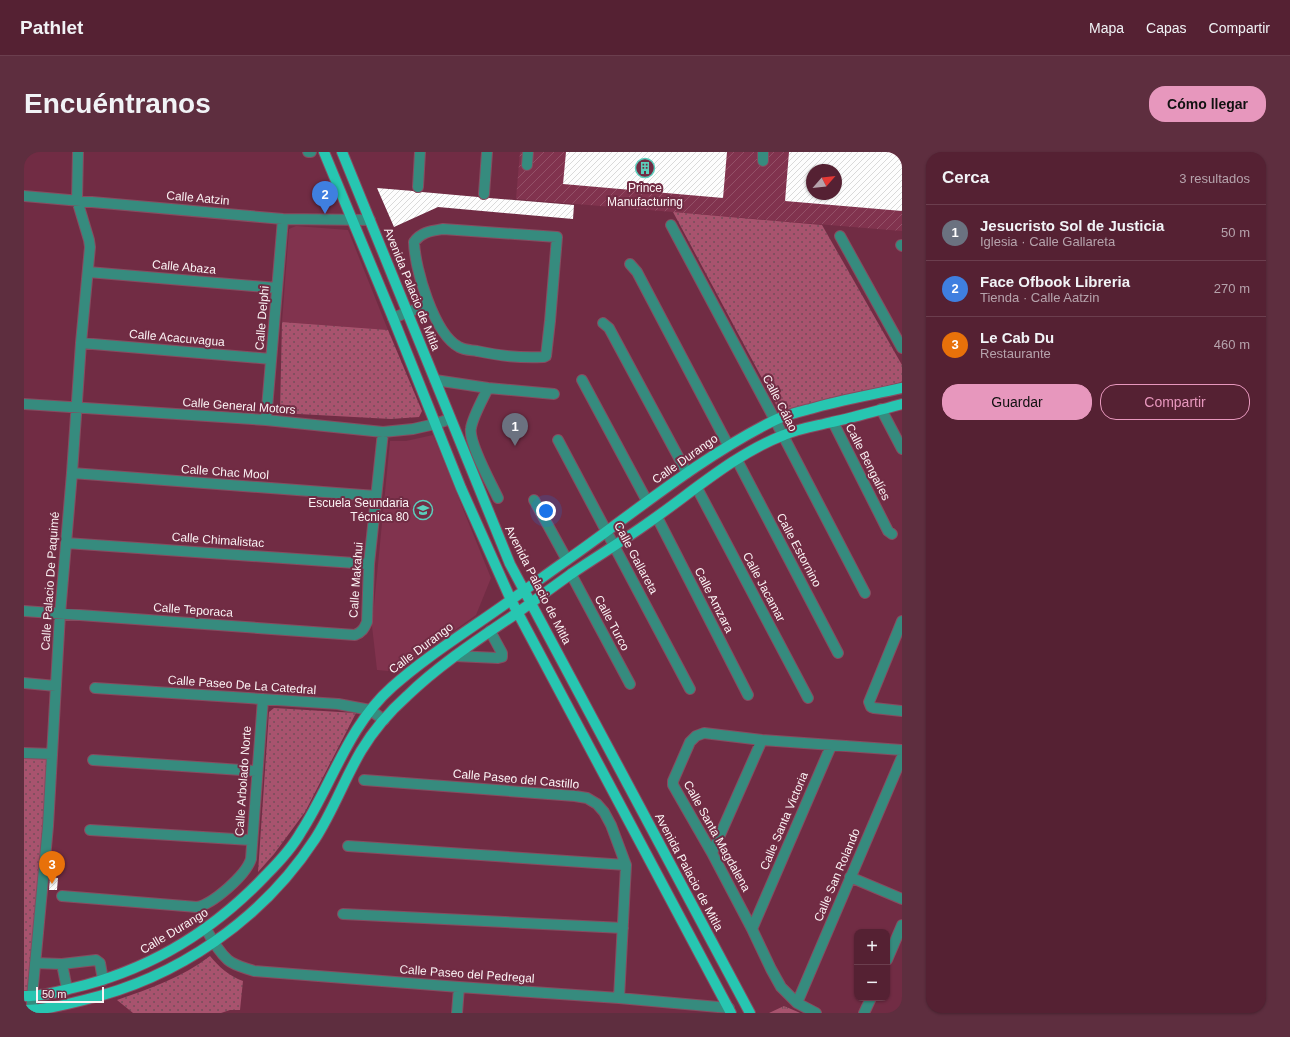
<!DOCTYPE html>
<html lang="es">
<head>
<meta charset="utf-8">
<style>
	:root { --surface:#552133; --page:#5e2e3f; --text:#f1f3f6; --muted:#b6a3ac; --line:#6b3e4e; --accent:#e797bd }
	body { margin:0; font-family:Arial,sans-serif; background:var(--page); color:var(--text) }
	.controls { position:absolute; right:12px; bottom:12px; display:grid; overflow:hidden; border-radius:8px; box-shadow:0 1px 3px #0004 }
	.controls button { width:36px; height:36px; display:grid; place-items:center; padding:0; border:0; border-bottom:1px solid var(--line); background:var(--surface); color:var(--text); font:20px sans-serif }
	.compass { position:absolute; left:782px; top:12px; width:36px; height:36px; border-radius:50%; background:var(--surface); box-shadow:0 1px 3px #0004; rotate:62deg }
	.scale { position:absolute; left:12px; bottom:10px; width:68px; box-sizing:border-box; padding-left:4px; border:2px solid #fbf2f4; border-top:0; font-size:11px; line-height:14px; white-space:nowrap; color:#fbf2f4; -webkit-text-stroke:3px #712c44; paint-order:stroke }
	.you { position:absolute; left:522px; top:359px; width:14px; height:14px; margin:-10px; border:3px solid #fff; border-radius:50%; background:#1a73e8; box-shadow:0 0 0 6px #1a73e833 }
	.badge { display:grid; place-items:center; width:26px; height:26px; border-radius:50%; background:var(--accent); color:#fff; font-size:13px; font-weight:700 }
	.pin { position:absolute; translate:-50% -33px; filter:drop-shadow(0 1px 2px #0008) }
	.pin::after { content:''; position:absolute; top:21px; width:14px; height:12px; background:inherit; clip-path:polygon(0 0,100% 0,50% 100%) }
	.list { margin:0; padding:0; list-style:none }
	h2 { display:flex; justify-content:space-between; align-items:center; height:52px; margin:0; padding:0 16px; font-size:17px }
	h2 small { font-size:13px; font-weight:400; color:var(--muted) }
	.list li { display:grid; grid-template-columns:26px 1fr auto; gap:12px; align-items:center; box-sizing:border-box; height:56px; padding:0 16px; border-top:1px solid var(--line) }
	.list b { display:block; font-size:15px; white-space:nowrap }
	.list p { margin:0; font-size:13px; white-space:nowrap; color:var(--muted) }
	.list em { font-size:13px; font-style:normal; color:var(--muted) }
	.actions { display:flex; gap:8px; padding:12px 16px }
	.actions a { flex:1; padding:9px 0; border:1px solid var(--accent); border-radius:16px; text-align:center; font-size:14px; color:var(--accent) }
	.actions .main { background:var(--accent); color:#111 }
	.map { position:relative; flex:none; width:878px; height:861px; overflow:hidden; border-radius:16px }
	header { display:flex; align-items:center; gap:24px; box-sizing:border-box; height:56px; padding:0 20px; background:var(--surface); border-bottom:1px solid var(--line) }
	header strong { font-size:19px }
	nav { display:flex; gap:22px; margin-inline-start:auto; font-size:14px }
	.intro { display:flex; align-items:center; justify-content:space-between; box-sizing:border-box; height:96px; padding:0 24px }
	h1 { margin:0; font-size:28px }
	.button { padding:10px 18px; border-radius:16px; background:var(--accent); color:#111; font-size:14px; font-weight:700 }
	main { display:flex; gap:24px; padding:0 24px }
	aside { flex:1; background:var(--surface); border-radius:16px; box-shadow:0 1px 3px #0004 }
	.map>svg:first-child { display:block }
</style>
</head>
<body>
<header>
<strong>Pathlet</strong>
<nav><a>Mapa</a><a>Capas</a><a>Compartir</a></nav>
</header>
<div class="intro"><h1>Encuéntranos</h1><a class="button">Cómo llegar</a></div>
<main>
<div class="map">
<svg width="878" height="861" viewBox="0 0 878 861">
	<defs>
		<pattern id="industrial-furrows" width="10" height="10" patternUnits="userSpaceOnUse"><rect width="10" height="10" fill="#81334e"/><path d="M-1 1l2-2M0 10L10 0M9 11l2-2" fill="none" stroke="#945168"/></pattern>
		<pattern id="grass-tufts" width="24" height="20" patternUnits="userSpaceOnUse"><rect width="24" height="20" fill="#a8536e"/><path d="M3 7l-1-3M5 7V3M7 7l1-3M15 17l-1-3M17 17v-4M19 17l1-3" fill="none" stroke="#754e5a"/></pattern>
		<pattern id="park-dots" width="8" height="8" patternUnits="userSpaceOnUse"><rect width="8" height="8" fill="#a8536e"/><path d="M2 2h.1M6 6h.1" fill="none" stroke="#754e5a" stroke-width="1.8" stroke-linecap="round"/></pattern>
		<pattern id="building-hatch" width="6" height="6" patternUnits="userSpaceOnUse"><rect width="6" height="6" fill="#fdfdfd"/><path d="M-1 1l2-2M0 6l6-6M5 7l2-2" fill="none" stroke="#d9d9d9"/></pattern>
	</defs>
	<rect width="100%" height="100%" fill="#712c44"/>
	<!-- built -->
	<path fill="#81334e" d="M272 74 324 78 364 178 258 170 265 77Z
		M409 283 467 426 452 463 392 506 375 520 353 518 348 474 366 289H382Z"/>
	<!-- industrial -->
	<path fill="url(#industrial-furrows)" fill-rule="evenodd" d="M496 0H878V79L492 47ZM788 18H812V42H788Z"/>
	<!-- grass -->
	<path fill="url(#grass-tufts)" d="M760 854 774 860 776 861H745Z"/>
	<!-- park -->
	<path fill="url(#park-dots)" d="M649 60 798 73 878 213V230L756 260Z
		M258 170 364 178 398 259 395 265 367 267 256 261Z
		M250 556 332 561 281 660 250 702 234 720 245 560Z
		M0 605 24 607 6 840H0Z
		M186 804C195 815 205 824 219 829L216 858H206L197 861H109L93 848C125 837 159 825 186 804Z"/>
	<!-- building -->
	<path fill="url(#building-hatch)" fill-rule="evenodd" d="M542 0H703L699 46 539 32Z
		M765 0H878V59L761 49ZM788 18H812V42H788Z
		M353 36 389 39 393 41 398 40 454 45 459 48 465 46 550 53 549 67 414 55 370 75Z
		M26 725 34 726 33 738H25Z"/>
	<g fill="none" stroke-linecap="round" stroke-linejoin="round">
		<defs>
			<path id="minor" d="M284 0H287
				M739 9V0
				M503 13 504 0
				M394 35 396 0
				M460 42 463 0
				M0 44 259 67 346 68
				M647 73 751 268 841 441
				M419 77 533 85 526 169 522 204 520 205C494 206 477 204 453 199 447 198 440 198 435 195 410 182 391 117 390 90 397 80 407 79 419 77Z
				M816 84 878 196
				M877 93 878 94
				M606 112 613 120 704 293
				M64 120 253 136
				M369 166 405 152
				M579 171 585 176 663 321
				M57 191 247 207
				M411 228 464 236 530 242
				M558 228 623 349
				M464 236C459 247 449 264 447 276 444 290 467 331 474 346
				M0 252 242 268 359 280 389 277 411 272 426 267
				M857 257 878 297
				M242 268 259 67
				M809 270 864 379 868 382
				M534 288 666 537
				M713 308 814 501
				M48 321 352 344
				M673 336 784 546
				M510 348 543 408
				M633 365 724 543
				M42 391 345 412
				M547 422 606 532
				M0 459 331 483C338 480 340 477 343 470L345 412 359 280
				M878 469 845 550 847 555 850 556 878 559
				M431 504 474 506 478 505V501L466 479
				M0 531 32 534
				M71 536 314 552 346 558 360 568
				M0 601 28 602
				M69 608 233 619
				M340 628 551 644 563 646 573 652 580 660 587 673 602 713 595 846
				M66 678 227 688
				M324 694 602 713
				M688 701 738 588
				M826 725 878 747
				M38 744 173 755C189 752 222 723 227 707L239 547
				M319 762 599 776
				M182 777C188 788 195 800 204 808 211 814 222 816 230 819L435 835 595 846 705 856
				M728 777 807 594
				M863 808 878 773
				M11 811 38 812 72 808 76 811 79 828
				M38 812 43 837
				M773 851 878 605
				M8 861V845L24 674 36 462 48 321 57 191 66 95 65 88 53 48 54 0
				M433 861 435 835
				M792 861 773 851 757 835 747 817 728 777 688 701 649 633V629L666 590 672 584 680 581 738 588 878 598
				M840 861 847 846"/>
			<path id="major" d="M300 0 369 166 437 336 487 448 707 861
				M318 0 486 412 726 861
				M0 844C16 845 33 840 49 836 126 818 188 780 242 723 255 710 268 696 277 680 308 632 324 574 368 535 404 503 445 478 484 450 504 436 523 422 543 408 610 361 675 306 749 269 761 263 774 260 786 257 816 248 847 243 878 236
				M0 858C20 858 40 853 60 848 153 826 238 768 291 687 309 659 320 628 337 599 349 579 365 560 383 544 416 512 455 487 493 461 511 448 529 435 547 422 572 405 597 390 621 373 665 343 710 302 760 283 776 276 792 274 808 270 832 265 855 258 878 252"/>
		</defs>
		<!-- minor casing -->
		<use href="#minor" stroke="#874c60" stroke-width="12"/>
		<!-- major casing -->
		<use href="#major" stroke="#874c60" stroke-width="12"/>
		<!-- minor -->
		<use href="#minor" stroke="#368b7e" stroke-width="10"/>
		<!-- major -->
		<use href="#major" stroke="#27c6b1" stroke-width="10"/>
	</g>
	<!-- icons -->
	<defs>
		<symbol id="building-ring" viewBox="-11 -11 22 22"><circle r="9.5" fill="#712c44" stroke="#5bcebc" stroke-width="1.5"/><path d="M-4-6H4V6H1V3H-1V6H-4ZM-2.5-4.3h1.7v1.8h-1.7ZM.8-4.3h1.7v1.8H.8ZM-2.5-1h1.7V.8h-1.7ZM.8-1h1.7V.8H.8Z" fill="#5bcebc"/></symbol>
		<symbol id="school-ring" viewBox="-11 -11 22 22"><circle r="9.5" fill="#712c44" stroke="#5bcebc" stroke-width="1.5"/><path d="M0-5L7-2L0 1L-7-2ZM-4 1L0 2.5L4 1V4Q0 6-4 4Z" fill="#5bcebc"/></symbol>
	</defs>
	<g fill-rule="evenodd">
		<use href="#building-ring" x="610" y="5" width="22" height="22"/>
		<use href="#school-ring" x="388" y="347" width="22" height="22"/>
	</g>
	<g text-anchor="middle" stroke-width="4" stroke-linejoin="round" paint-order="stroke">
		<!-- poi labels -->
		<g font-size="12" fill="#fbf2f4" stroke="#712c44">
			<text x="621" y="40">Prince<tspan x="621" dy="14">Manufacturing</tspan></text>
			<text x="385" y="355" text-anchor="end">Escuela Seundaria<tspan x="385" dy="14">Técnica 80</tspan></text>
		</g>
		<!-- street labels -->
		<g font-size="12" fill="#fbf2f4" stroke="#712c44">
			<text transform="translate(174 46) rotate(5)" y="4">Calle Aatzin</text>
			<text transform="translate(160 115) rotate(5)" y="4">Calle Abaza</text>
			<text transform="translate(388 137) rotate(68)" y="4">Avenida Palacio de Mitla</text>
			<text transform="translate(238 166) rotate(-85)" y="4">Calle Delphi</text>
			<text transform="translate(153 186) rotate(5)" y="4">Calle Acacuvagua</text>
			<text transform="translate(756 251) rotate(63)" y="4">Calle Cálao</text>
			<text transform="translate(215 254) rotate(4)" y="4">Calle General Motors</text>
			<text transform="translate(661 307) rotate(-35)" y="4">Calle Durango</text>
			<text transform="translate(844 310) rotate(63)" y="4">Calle Bengalíes</text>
			<text transform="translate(201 320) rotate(4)" y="4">Calle Chac Mool</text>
			<text transform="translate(194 388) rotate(4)" y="4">Calle Chimalistac</text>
			<text transform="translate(775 398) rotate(62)" y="4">Calle Estornino</text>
			<text transform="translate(612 406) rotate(62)" y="4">Calle Gallareta</text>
			<text transform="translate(332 428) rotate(-86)" y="4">Calle Makahui</text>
			<text transform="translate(26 429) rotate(-86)" y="4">Calle Palacio De Paquimé</text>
			<text transform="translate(514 433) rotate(63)" y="4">Avenida Palacio de Mitla</text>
			<text transform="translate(740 435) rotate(62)" y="4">Calle Jacamar</text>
			<text transform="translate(690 448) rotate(63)" y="4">Calle Amzara</text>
			<text transform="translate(169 458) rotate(4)" y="4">Calle Teporaca</text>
			<text transform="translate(588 471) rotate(62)" y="4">Calle Turco</text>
			<text transform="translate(397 496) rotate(-37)" y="4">Calle Durango</text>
			<text transform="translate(218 533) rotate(4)" y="4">Calle Paseo De La Catedral</text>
			<text transform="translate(492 627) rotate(5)" y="4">Calle Paseo del Castillo</text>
			<text transform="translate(219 629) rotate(-86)" y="4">Calle Arbolado Norte</text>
			<text transform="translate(760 669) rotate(-67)" y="4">Calle Santa Victoria</text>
			<text transform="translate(693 684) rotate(61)" y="4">Calle Santa Magdalena</text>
			<text transform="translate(665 720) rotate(62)" y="4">Avenida Palacio de Mitla</text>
			<text transform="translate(813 723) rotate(-67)" y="4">Calle San Rolando</text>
			<text transform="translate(150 779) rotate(-31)" y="4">Calle Durango</text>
			<text transform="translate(443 822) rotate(4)" y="4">Calle Paseo del Pedregal</text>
		</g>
	</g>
</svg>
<div class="controls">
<button>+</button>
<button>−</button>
</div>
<svg class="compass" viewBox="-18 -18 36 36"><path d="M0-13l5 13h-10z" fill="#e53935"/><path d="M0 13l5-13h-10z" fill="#b6a3ac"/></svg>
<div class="scale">50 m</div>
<div class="you"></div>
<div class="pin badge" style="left:491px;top:294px;background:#6b7280">1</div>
<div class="pin badge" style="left:301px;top:62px;background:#3f7fe0">2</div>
<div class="pin badge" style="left:28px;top:732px;background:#e8710a">3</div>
</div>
<aside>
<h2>Cerca<small>3 resultados</small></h2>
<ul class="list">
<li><span class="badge" style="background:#6b7280">1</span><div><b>Jesucristo Sol de Justicia</b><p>Iglesia · Calle Gallareta</p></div><em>50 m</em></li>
<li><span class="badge" style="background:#3f7fe0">2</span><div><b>Face Ofbook Libreria</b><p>Tienda · Calle Aatzin</p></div><em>270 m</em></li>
<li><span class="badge" style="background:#e8710a">3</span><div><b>Le Cab Du</b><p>Restaurante</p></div><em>460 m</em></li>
</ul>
<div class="actions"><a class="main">Guardar</a><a>Compartir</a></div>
</aside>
</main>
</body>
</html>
